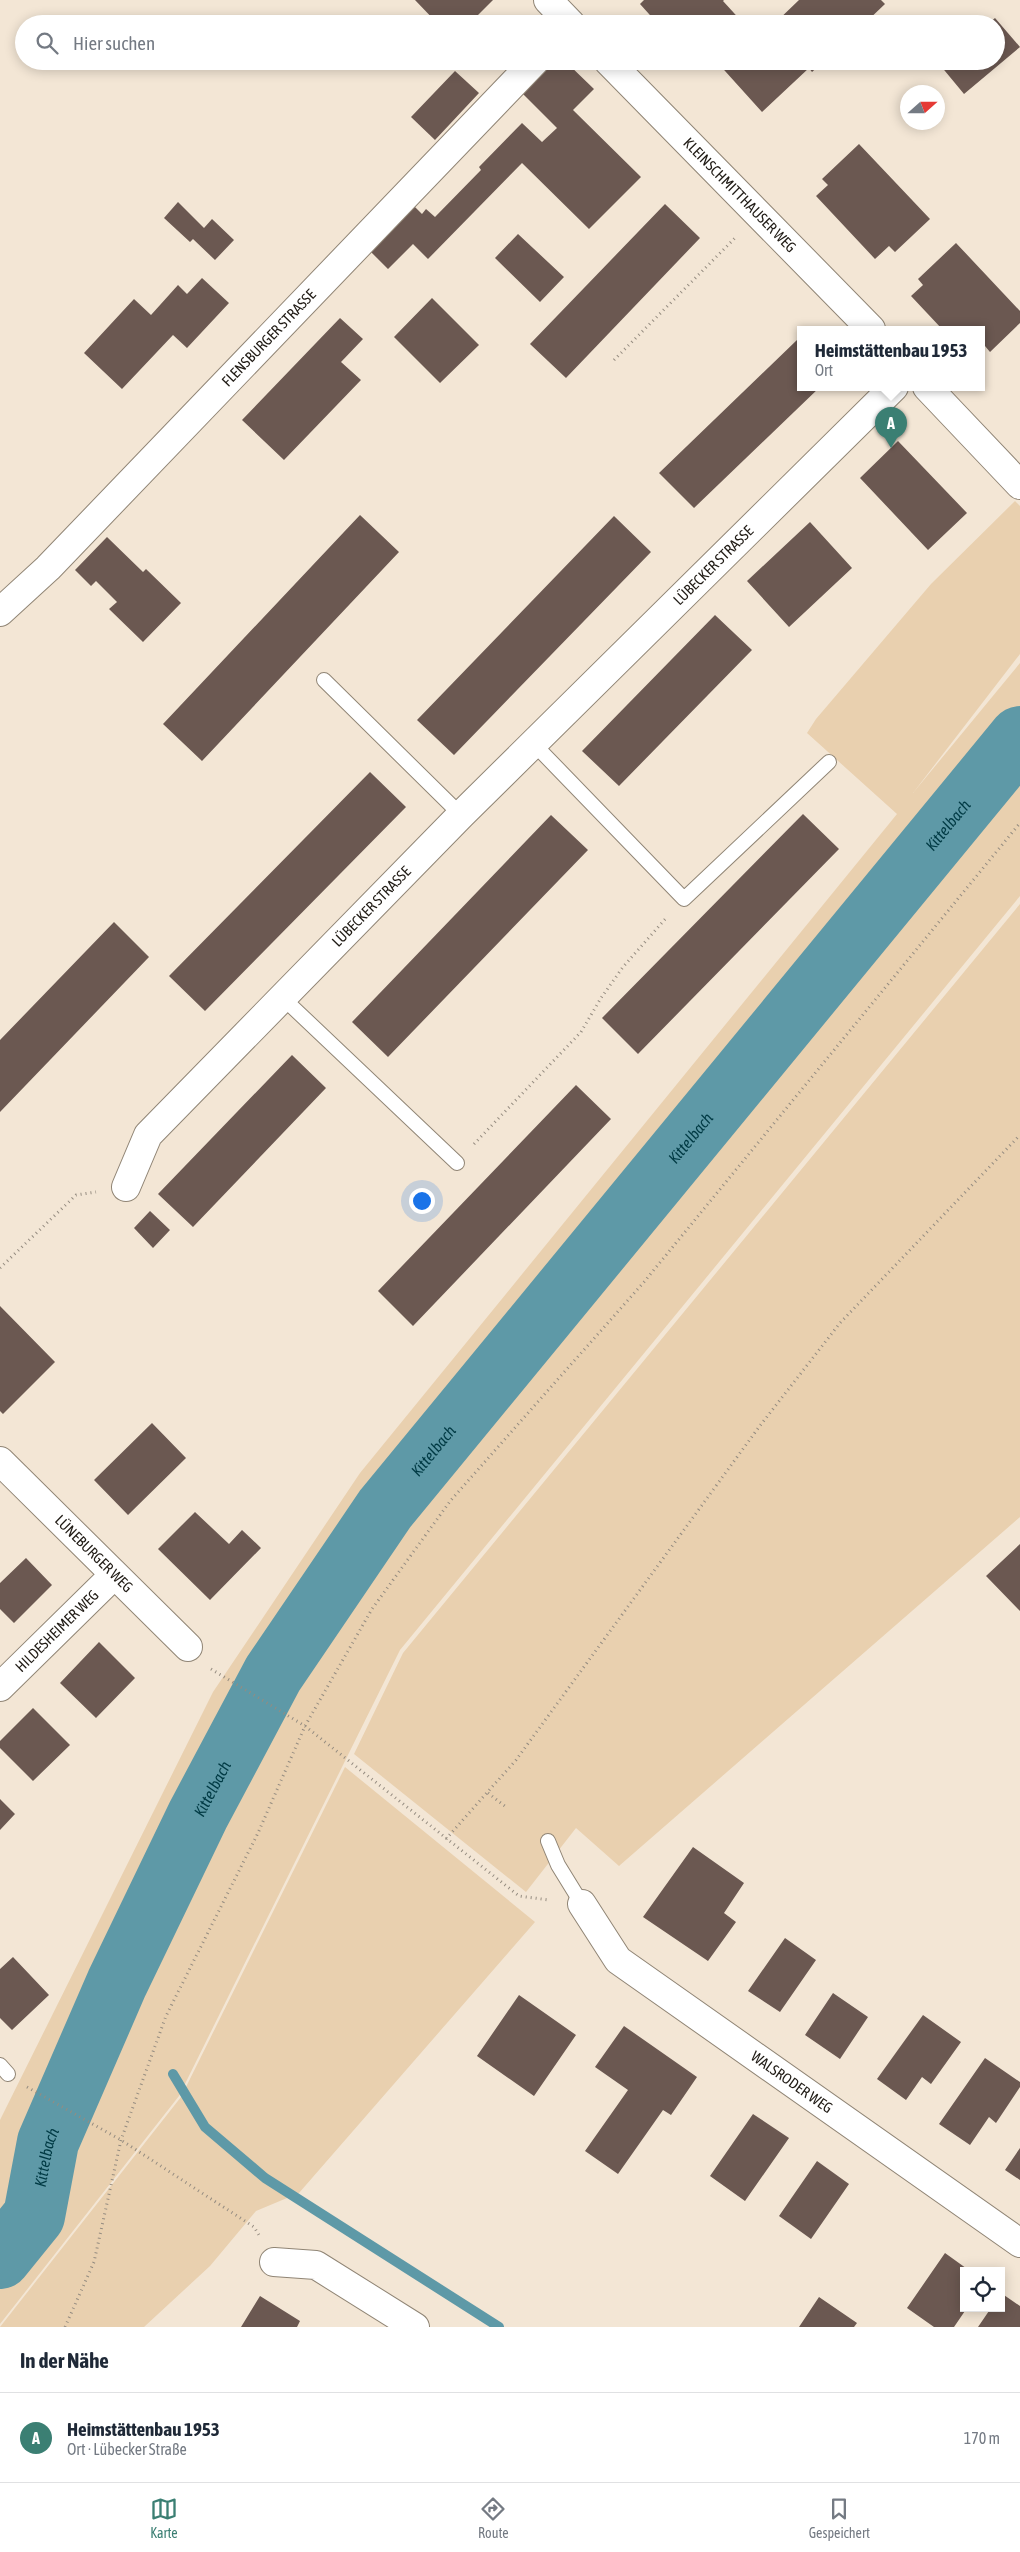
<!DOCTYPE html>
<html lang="de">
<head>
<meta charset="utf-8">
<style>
	:root { --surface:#fff; --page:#f2f2f3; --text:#1f2937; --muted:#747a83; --line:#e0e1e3; --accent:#3b7f73 }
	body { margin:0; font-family:"Asap Condensed",sans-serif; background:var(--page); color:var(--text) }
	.controls { position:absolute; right:15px; bottom:15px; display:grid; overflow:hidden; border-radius:0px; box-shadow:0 2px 12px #0003 }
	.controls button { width:45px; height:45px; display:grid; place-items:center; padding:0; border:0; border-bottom:1px solid var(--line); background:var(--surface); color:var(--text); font:25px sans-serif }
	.compass { position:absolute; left:900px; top:85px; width:45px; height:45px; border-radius:50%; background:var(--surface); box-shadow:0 2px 12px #0003; rotate:69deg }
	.you { position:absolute; left:421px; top:1200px; width:18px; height:18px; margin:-12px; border:4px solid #fff; border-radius:50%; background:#1a73e8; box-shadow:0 0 0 8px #1a73e833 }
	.badge { display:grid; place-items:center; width:32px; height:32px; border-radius:50%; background:var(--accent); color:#fff; font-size:16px; font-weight:700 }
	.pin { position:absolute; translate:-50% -41px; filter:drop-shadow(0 1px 2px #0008) }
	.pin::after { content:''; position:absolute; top:26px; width:18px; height:15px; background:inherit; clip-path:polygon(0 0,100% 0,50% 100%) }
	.popup { position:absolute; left:797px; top:326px; width:188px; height:65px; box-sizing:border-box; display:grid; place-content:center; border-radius:0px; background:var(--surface); filter:drop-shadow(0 1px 4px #0005); font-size:16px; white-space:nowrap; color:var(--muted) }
	.popup b { font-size:19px; color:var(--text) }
	.popup::after { content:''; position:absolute; left:50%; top:100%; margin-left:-10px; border:10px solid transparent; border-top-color:var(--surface) }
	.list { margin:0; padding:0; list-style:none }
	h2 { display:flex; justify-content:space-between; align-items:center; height:65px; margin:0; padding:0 20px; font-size:21px }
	h2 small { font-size:16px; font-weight:400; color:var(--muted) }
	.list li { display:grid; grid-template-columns:32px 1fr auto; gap:15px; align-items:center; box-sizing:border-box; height:90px; padding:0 20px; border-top:1px solid var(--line) }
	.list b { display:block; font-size:19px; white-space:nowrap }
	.list p { margin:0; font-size:16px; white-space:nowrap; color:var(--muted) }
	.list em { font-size:16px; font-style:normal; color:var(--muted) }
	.icon { flex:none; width:28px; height:28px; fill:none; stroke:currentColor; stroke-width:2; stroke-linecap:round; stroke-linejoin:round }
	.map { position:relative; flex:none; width:1020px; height:2327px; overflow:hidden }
	.search { position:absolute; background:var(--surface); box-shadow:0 2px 12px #0003; left:15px; right:15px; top:15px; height:55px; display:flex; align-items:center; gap:12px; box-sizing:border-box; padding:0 18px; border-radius:28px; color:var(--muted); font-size:19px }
	.sheet { height:155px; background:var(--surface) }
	nav { display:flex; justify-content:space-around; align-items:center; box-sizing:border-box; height:70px; border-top:1px solid var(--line); background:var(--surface); font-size:14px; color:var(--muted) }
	nav a { display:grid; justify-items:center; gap:2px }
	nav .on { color:var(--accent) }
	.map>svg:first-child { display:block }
</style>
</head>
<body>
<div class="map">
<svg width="1020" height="2327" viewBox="0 0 1020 2327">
	<rect width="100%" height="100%" fill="#f3e6d5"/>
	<!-- green -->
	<path fill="#e9d0af" d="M1015 501 1020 506V654L913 793 1020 663V896L400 1650 179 2096 0 2324V2120L213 1692 360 1473 897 814 807 733 816 719 931 584Z
		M1020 904V1517L619 1866 576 1828 526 1892 354 1754 403 1653Z
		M345 1767 535 1922 299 2193 256 2211 210 2266 144 2327H0L181 2097Z"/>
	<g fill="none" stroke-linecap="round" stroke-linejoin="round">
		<!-- stream -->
		<path stroke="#5e99a7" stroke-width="10" d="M117 1983 134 2007
			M173 2074 205 2127 265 2178 499 2327"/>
		<!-- river -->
		<path stroke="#5e99a7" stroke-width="62" id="s1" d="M0 2258 34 2216 48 2142 117 1983 198 1815 273 1674 385 1509 1020 737"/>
	</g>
	<!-- building -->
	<path fill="#6b5851" d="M415 0H493L469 24H438Z
		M644 0H724L723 1 744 24H658L640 4Z
		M799 0H881L885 4 864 24H774Z
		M995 18 1020 47 964 94 940 65 944 61H996V24H988Z
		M545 61H565L594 89 573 110 641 177 589 229 522 163 428 259 413 244 388 269 366 247 410 202 422 214 426 209 435 217 481 170 479 167 522 123 542 142 557 128 518 89Z
		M716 61H824L812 72 809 68 762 112Z
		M455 71 479 93 435 140 411 117Z
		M859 144 930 219 895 252 889 246 875 259 816 196 828 185 822 179Z
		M178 202 204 228 212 219 234 240 215 260 193 239 190 242 164 218Z
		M665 204 700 238 566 378 530 344Z
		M518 234 564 277 540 302 495 258Z
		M956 243 1020 311V323L990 352 985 346 981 349V329H942L911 296 923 285 918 279Z
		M202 278 229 303 187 348 173 335 122 389 84 353 134 299 151 315 178 285 187 294Z
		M432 298 479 345 440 383 394 337Z
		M340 318 363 339 341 362 361 380 284 460 242 420Z
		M797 340 801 345V387H820L694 508 659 473Z
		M898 441 967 513 928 550 860 478Z
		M360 515 399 552 202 761 163 724Z
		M614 516 651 552 454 755 417 720Z
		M810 522 852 568 789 627 747 581Z
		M107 537 143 572 146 569 181 603 143 642 109 609 117 602 96 581 91 586 75 570Z
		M715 615 752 650 619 786 582 751Z
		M370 772 406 807 205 1011 169 976Z
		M803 814 839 849 638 1054 602 1018Z
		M551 815 588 850 388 1057 352 1022Z
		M114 922 149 957 0 1112V1040Z
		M292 1055 326 1088 193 1227 158 1194Z
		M576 1085 611 1119 413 1326 378 1291Z
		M150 1211 170 1230 153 1248 134 1228Z
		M0 1306 55 1362 3 1414 0 1411Z
		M152 1423 186 1458 128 1515 94 1480Z
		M195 1512 229 1544 242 1530 261 1548 210 1600 158 1549Z
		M1020 1544V1611L986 1576Z
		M26 1558 52 1585 14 1623 0 1609V1583Z
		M99 1642 135 1678 96 1718 60 1683Z
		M33 1708 70 1745 33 1781 0 1748V1741Z
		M0 1799 15 1814 0 1830Z
		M693 1847 744 1883 724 1913 736 1922 708 1961 643 1917Z
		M785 1938 816 1960 780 2012 748 1991Z
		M13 1957 49 1995 12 2030 0 2018V1969Z
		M833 1993 868 2017 840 2059 805 2035Z
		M519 1995 576 2035 534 2096 477 2056Z
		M923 2015 961 2042 931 2084 922 2077 906 2100 877 2079Z
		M624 2026 697 2077 671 2115 663 2110 618 2174 585 2151 628 2090 595 2067Z
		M985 2058 1020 2082V2087L996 2123 989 2117 970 2145 939 2124Z
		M753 2114 789 2138 745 2201 710 2176Z
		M1020 2148V2180L1005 2170Z
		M817 2161 849 2184 811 2239 779 2216Z
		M945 2253 970 2271H964V2308H967L954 2327H934L907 2308Z
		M1001 2293 1020 2306V2327H978L991 2308H1001Z
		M260 2296 300 2321 297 2327H241Z
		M819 2297 857 2323 854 2327H799Z"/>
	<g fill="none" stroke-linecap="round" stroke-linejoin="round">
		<defs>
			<path id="lane" d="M324 680 461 815
				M533 743 684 899 829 762
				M283 998 457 1163
				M548 1841 558 1865 582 1904
				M0 2065 8 2074"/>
			<g id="street">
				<path d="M548 0 571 24"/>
				<path id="s2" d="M608 61 871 329"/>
				<path d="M927 387 1020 485"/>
				<path id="s3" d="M0 612 48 568 535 61"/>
				<path id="s4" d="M126 1187 148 1135 461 815 894 387"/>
				<path id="s5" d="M0 1461 188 1647"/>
				<path id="s6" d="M0 1687 114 1575"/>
				<path id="s7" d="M582 1904 618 1960 1020 2243"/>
				<path d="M274 2262 316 2265 415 2327"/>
			</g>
		</defs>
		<!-- lane casing -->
		<use href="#lane" stroke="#908575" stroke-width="16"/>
		<!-- street casing -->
		<use href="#street" stroke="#908575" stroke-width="30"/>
		<!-- path -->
		<path stroke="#958c80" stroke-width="3" stroke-dasharray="1 4" stroke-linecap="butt" d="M614 360 737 236
			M474 1144 581 1032 601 998 623 967 667 917
			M0 1268 76 1195 96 1192
			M211 1669 305 1726 519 1896 549 1900
			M488 1793 506 1807
			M446 1839 516 1760 759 1427 840 1323 1020 1135
			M27 2087 121 2140 254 2227 259 2235
			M65 2327 94 2262 121 2140 166 2016 258 1833 305 1726 372 1609 451 1500 644 1282 1020 823"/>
		<!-- lane -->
		<use href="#lane" stroke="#fff" stroke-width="14"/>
		<!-- street -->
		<use href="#street" stroke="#fff" stroke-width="28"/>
	</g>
	<g text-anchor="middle" stroke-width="5" stroke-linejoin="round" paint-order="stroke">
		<!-- street labels -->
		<g font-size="15" fill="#201b15" stroke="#f3e6d5">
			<text dy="5" stroke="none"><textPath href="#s2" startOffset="188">KLEINSCHMITTHAUSER WEG</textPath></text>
			<text dy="5" stroke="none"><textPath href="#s3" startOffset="384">FLENSBURGER STRASSE</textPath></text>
			<text dy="5" stroke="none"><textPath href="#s4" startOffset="859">LÜBECKER STRASSE</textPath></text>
			<text dy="5" stroke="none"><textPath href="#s4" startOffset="376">LÜBECKER STRASSE</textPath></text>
			<text dy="5" stroke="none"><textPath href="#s5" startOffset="132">LÜNEBURGER WEG</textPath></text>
			<text dy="5" stroke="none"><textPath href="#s6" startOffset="80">HILDESHEIMER WEG</textPath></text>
			<text dy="5" stroke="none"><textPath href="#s7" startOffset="279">WALSRODER WEG</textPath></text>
		</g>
		<!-- water labels -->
		<g font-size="16" font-style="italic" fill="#003a44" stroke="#f3e6d5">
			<text dy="6" stroke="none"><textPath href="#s1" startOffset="1734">Kittelbach</textPath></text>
			<text dy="6" stroke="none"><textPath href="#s1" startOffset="1329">Kittelbach</textPath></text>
			<text dy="6" stroke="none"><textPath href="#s1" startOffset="924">Kittelbach</textPath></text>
			<text dy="6" stroke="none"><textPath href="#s1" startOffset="519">Kittelbach</textPath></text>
			<text dy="6" stroke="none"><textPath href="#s1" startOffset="114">Kittelbach</textPath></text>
		</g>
	</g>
</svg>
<div class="controls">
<button><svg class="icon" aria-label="locate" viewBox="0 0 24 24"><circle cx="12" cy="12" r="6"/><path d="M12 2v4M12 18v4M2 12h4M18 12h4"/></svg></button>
</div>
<svg class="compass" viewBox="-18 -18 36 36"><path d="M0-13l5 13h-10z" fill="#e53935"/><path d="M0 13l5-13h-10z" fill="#747a83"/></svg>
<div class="you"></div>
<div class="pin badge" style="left:891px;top:448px">A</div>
<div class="popup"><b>Heimstättenbau 1953</b>Ort</div>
<div class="search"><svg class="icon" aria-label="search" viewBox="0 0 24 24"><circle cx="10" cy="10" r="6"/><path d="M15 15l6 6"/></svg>Hier suchen</div>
</div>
<section class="sheet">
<h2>In der Nähe<small></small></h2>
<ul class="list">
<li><span class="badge">A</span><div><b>Heimstättenbau 1953</b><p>Ort · Lübecker Straße</p></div><em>170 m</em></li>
</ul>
</section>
<nav>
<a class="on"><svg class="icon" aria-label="map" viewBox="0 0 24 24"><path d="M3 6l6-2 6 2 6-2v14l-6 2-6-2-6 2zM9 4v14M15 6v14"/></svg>Karte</a>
<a><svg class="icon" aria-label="directions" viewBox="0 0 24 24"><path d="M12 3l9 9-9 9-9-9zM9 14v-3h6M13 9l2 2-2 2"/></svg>Route</a>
<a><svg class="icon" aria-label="saved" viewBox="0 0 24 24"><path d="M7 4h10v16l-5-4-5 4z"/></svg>Gespeichert</a>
</nav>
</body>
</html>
